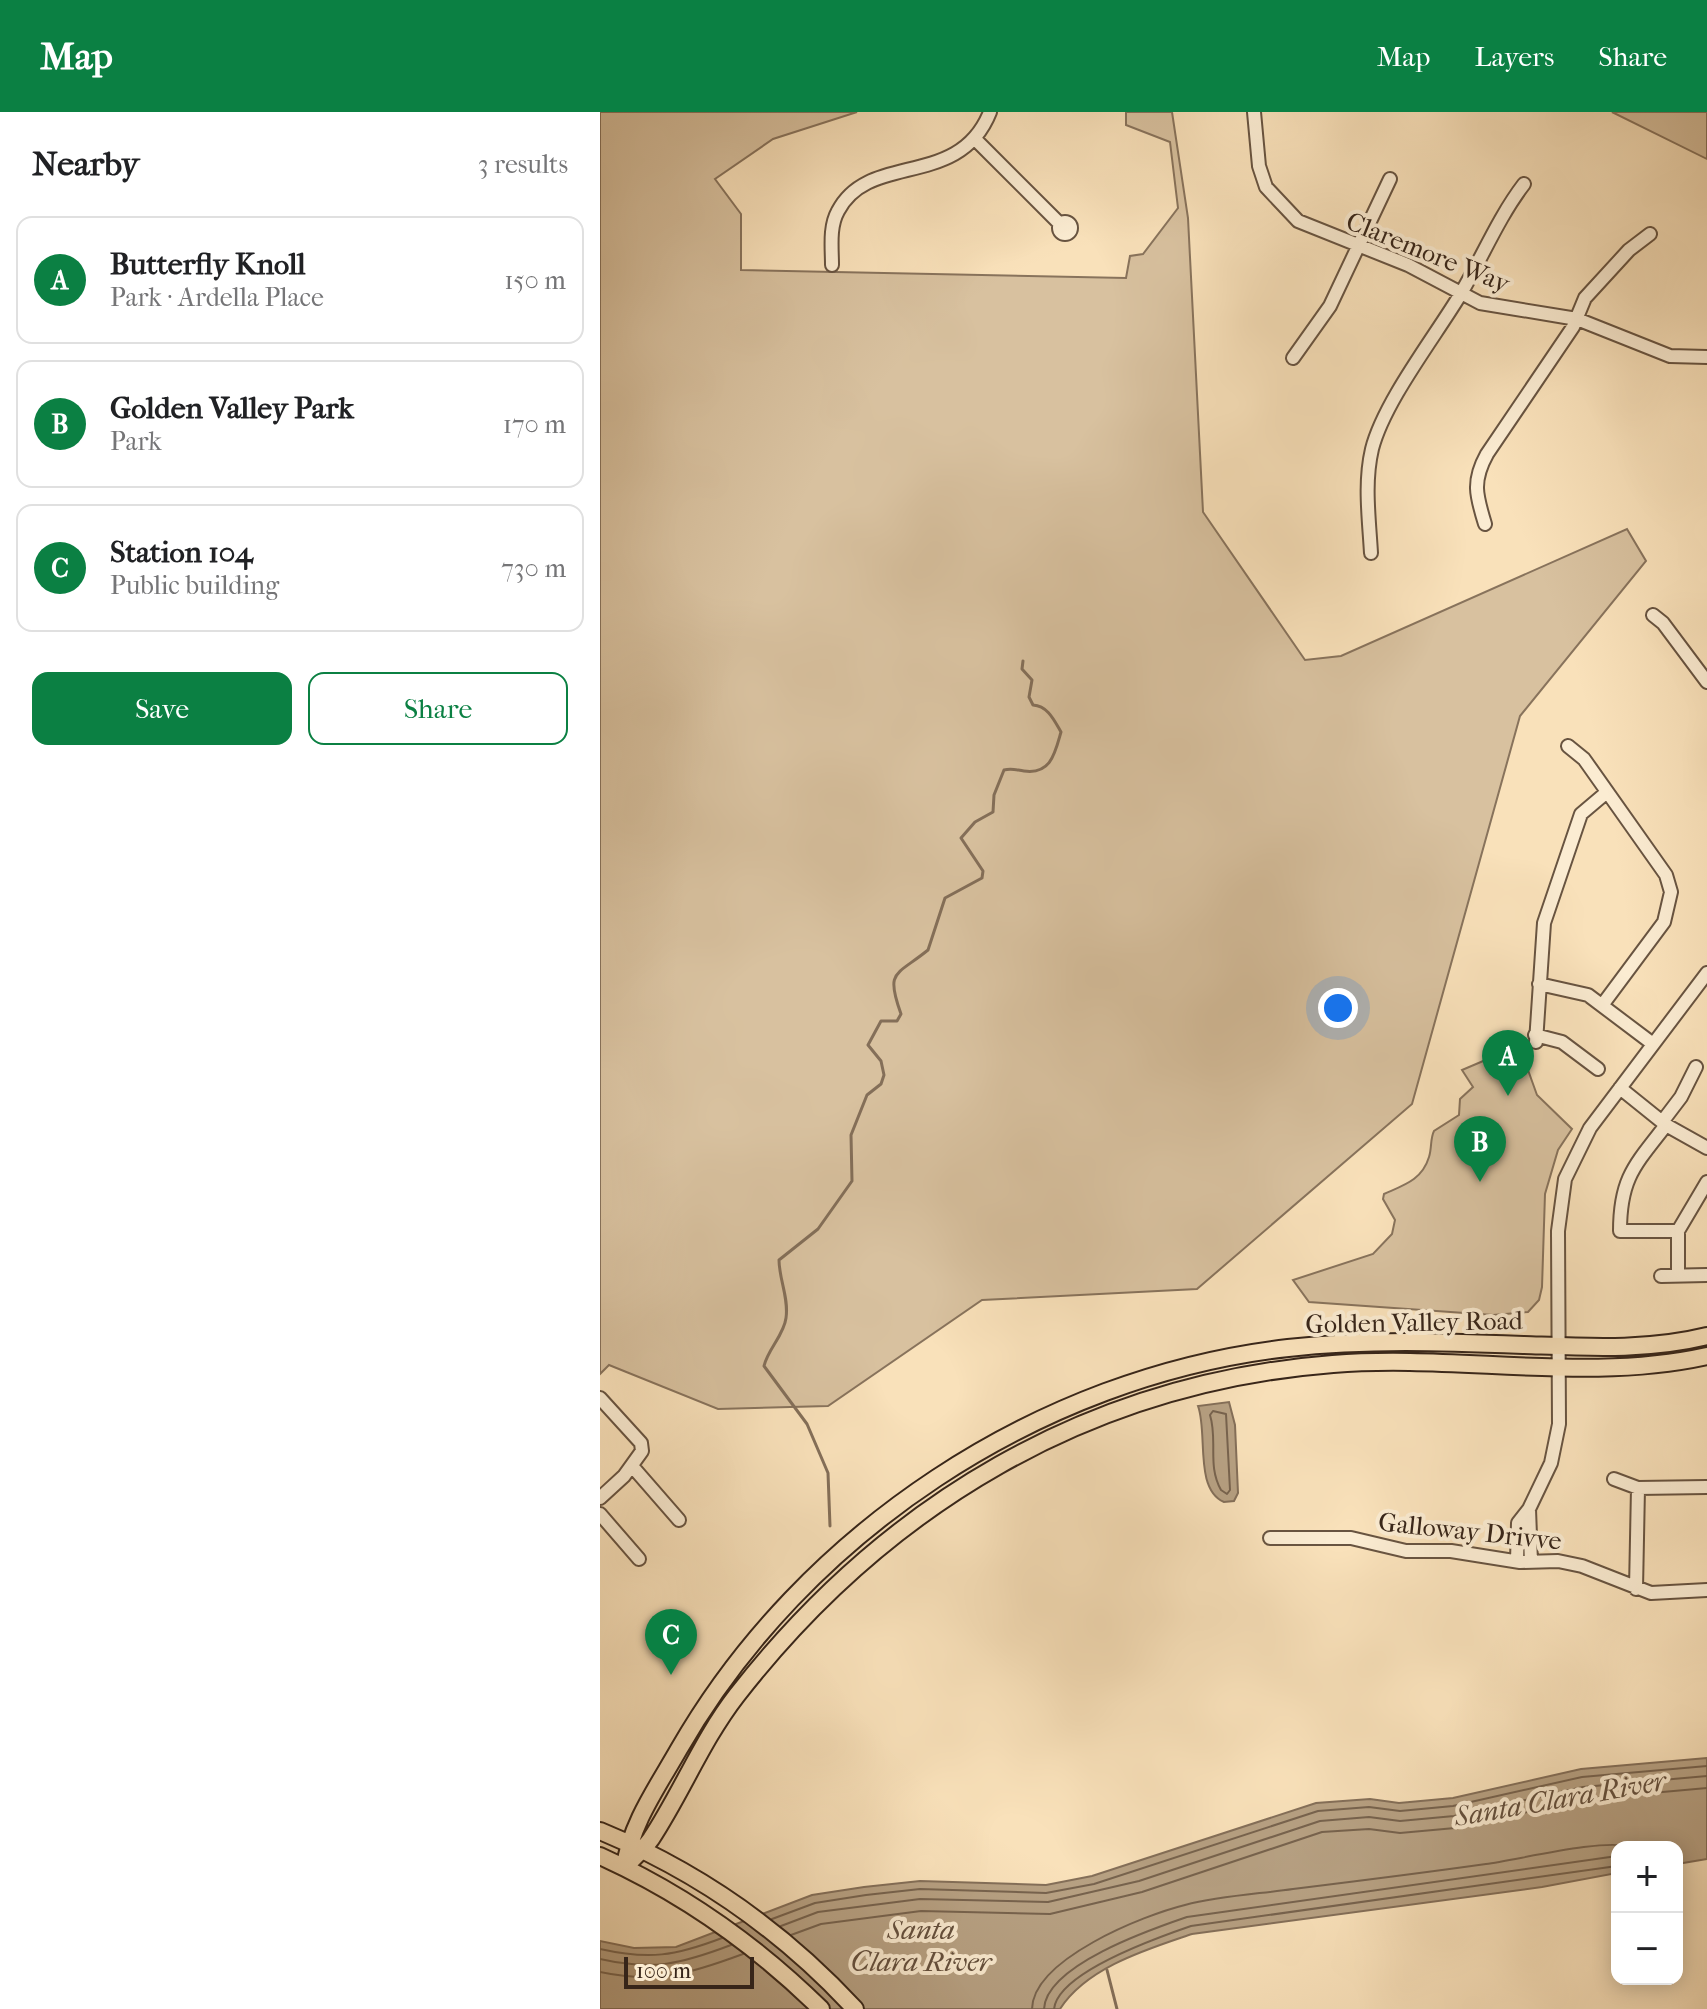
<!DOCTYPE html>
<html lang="en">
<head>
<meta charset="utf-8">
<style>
	:root { --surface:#fff; --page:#f2f2f2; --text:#202124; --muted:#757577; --line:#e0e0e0; --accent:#0b8043 }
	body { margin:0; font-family:"IM FELL French Canon",serif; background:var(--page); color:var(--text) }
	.controls { position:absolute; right:24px; bottom:24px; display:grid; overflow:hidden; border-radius:16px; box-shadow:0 4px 20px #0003 }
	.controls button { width:72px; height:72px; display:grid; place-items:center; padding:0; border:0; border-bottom:2px solid var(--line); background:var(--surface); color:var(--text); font:40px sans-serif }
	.scale { position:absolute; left:24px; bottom:20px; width:130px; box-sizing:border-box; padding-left:8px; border:4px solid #372519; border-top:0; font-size:22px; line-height:28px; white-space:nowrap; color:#372519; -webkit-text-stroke:6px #fbecd2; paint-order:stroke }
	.you { position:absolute; left:738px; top:896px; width:28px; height:28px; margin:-20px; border:6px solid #fff; border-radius:50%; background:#1a73e8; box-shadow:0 0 0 12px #1a73e833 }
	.badge { display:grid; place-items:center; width:52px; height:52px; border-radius:50%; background:var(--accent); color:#fff; font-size:26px; font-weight:700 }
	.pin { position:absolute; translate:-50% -66px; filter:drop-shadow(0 2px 4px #0008) }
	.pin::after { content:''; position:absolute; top:42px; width:28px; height:24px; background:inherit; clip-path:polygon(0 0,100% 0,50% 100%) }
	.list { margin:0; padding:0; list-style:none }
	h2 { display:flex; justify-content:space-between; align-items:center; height:104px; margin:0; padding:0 32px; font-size:34px }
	h2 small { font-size:26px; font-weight:400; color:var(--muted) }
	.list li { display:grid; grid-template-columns:52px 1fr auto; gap:24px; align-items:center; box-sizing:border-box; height:128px; margin:0 16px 16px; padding:0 16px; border:2px solid var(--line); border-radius:16px }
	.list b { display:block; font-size:30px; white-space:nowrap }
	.list p { margin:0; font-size:26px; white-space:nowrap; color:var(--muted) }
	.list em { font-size:26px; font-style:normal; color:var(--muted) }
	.actions { display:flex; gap:16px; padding:24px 32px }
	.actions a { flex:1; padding:18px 0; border:2px solid var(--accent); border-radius:16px; text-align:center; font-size:28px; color:var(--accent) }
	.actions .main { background:var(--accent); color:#fff }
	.map { position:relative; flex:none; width:1107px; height:1897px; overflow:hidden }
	header { display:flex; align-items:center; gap:48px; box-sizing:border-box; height:112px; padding:0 40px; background:var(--accent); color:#fff }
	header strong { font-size:38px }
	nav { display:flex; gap:44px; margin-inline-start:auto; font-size:28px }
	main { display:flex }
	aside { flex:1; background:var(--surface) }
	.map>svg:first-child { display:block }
</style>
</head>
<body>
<header>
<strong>Map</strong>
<nav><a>Map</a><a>Layers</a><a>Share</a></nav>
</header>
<main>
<aside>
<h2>Nearby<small>3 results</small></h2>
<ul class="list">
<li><span class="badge">A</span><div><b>Butterfly Knoll</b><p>Park · Ardella Place</p></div><em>150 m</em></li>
<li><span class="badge">B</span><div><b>Golden Valley Park</b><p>Park</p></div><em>170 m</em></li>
<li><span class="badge">C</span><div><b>Station 104</b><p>Public building</p></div><em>730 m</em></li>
</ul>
<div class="actions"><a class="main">Save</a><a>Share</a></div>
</aside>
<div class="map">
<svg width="1107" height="1897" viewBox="0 0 1107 1897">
	<rect width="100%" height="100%" fill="#f9e1ba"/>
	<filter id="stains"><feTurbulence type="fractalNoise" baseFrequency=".0025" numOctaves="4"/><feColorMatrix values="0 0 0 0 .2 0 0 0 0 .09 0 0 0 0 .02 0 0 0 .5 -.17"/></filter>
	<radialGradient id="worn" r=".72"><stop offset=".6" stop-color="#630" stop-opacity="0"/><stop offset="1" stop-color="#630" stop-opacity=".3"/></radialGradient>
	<!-- green -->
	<path fill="#d8c19f" stroke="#88735c" stroke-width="2" d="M0 0H257L173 27 115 67 141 102V158L526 166 530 144 543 142 578 96 570 30 526 13V0H572L588 106 603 400 705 548 741 544 1027 417 1046 449 920 604 812 992 597 1177 382 1188 228 1294 118 1297 9 1253 0 1262Z
		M1012 0H1107V47Z
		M909 938 928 958 937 983 972 1017 958 1038 945 1082 942 1175 939 1188 928 1200 893 1203 709 1190 693 1168 773 1142 792 1122 795 1108 783 1087 784 1082C804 1073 822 1068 829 1045 832 1036 830 1027 834 1019L859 1003 860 987 873 975 862 958Z"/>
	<!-- water -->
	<path fill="#b7a183" stroke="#846f59" stroke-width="2" d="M629 1290 635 1313 638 1381 634 1389 624 1390C594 1377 608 1321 598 1294Z
		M1107 1646V1747L1077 1752V1735H1017V1761L942 1775 592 1822C548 1837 487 1855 460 1897H0V1829L34 1836 76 1835 212 1783 264 1775 320 1769 446 1773 492 1764 716 1691 770 1687 799 1691 853 1686 981 1657Z"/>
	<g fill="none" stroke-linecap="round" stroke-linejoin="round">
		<!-- shore -->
		<path stroke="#77634e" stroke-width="2" d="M613 1299 626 1302 630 1378 627 1382 621 1378C607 1353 618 1329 610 1303Z
			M172 1807 215 1791 266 1783 320 1777 446 1781 494 1772 718 1699 769 1695 800 1699 853 1694 982 1665 1107 1654
			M181 1814 218 1800 320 1787 448 1790 539 1769 720 1709 769 1705 800 1709 854 1704 983 1675 1107 1664
			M191 1823 221 1812 321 1799 450 1802 542 1780 722 1720 769 1717 800 1721 855 1716 985 1687 1107 1676
			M0 1837C49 1848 75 1844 122 1826
			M0 1847C53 1859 81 1852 131 1833
			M0 1860C57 1872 89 1862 143 1842
			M432 1897C433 1847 544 1803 585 1793 620 1784 658 1782 693 1777 758 1769 822 1761 886 1752 917 1748 1006 1726 1029 1735
			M444 1897C446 1853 552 1817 587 1805L1017 1744
			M454 1897C458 1860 559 1825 591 1814L1017 1754"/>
		<!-- stream -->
		<path stroke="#846f59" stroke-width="3" d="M230 1414 228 1361 207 1312 164 1254C168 1237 184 1223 186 1206 189 1186 179 1167 179 1148L218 1117 252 1069 251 1023 267 983 281 972 284 963 281 949 268 933 281 909H297L301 902C285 858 296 864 328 838L345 786 382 766 383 759 361 726 375 710 393 700 394 683 404 658C412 656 416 658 424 659 451 663 455 641 461 620 454 608 448 594 433 593L429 585 432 568 422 557 423 549
			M507 1858 517 1897"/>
		<defs>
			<path id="minor" d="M654 0 659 54 666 75 698 109 808 153 880 191 977 207 1070 244 1107 245
				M376 28 460 112
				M459 116a6 6 0 1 1 12 0a6 6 0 1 1-12 0Z
				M232 153C232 136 229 115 238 99 269 39 359 78 390 0
				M693 246 730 194 790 67
				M885 412C876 383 872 369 887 342L973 215 985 186 1029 138 1050 122
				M771 441C769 406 764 371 772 337 784 290 834 226 860 183 882 146 898 106 924 72
				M1053 503 1063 511 1107 570
				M968 634 984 647 1066 763 1071 780 1064 810 1003 892
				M939 872 988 883 1053 932
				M935 923 962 930 998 957
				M936 930 944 811 981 702 1007 680
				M1020 976 1066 1013 1107 1036
				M1062 1010 1081 985 1096 955
				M1066 1013C1035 1053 1020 1066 1020 1119H1078
				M1078 1119 1107 1070
				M1078 1163V1119
				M1061 1164 1107 1163
				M0 1286 41 1331 42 1339 24 1364 0 1386
				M32 1354 79 1408
				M1014 1367 1038 1376 1107 1375
				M929 1397 931 1450
				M0 1402 39 1447
				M670 1426H751L806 1439H851L920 1450 958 1449 982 1454 1051 1481 1107 1478
				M917 1449 918 1411 929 1397 951 1351 959 1312 958 1119 965 1067 990 1016 1107 861
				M1036 1477 1038 1376"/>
			<path id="major" d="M0 1719C97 1759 184 1820 255 1897
				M0 1744C82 1781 157 1834 221 1897
				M25 1755C30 1713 58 1674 79 1637 203 1421 439 1264 688 1236 767 1227 845 1230 924 1233 985 1235 1047 1239 1107 1224
				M25 1755C33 1746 44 1737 51 1727 82 1680 102 1628 137 1583 286 1392 489 1271 733 1252 857 1242 986 1271 1107 1244"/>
		</defs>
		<!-- minor casing -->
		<use href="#minor" stroke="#685441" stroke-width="16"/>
		<!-- major casing -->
		<use href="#major" stroke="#372519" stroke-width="20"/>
		<!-- minor -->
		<use href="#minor" stroke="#fbecd2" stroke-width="12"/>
		<!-- major -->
		<use href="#major" stroke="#f9e1ba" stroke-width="16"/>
	</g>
	<g text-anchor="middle" stroke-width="8" stroke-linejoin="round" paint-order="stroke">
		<!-- street labels -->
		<g font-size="26" fill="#372519" stroke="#fbecd2">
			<text transform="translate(828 140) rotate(22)" y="9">Claremore Way</text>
			<text transform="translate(814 1210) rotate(-1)" y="9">Golden Valley Road</text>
			<text transform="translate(870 1419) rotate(6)" y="9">Galloway Drivve</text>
		</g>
		<!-- water labels -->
		<g font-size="28" font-style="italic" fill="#64503e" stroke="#fbecd2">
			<text transform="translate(960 1686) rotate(-10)" y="10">Santa Clara River</text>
			<text x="321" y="1827">Santa<tspan x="321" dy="32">Clara River</tspan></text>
		</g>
	</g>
	<rect width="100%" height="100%" filter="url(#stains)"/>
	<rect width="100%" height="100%" fill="url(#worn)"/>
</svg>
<div class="controls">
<button>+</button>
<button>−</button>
</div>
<div class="scale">100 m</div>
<div class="you"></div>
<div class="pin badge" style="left:908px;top:984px">A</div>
<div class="pin badge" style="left:880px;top:1070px">B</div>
<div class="pin badge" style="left:71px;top:1563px">C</div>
</div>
</main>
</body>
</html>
